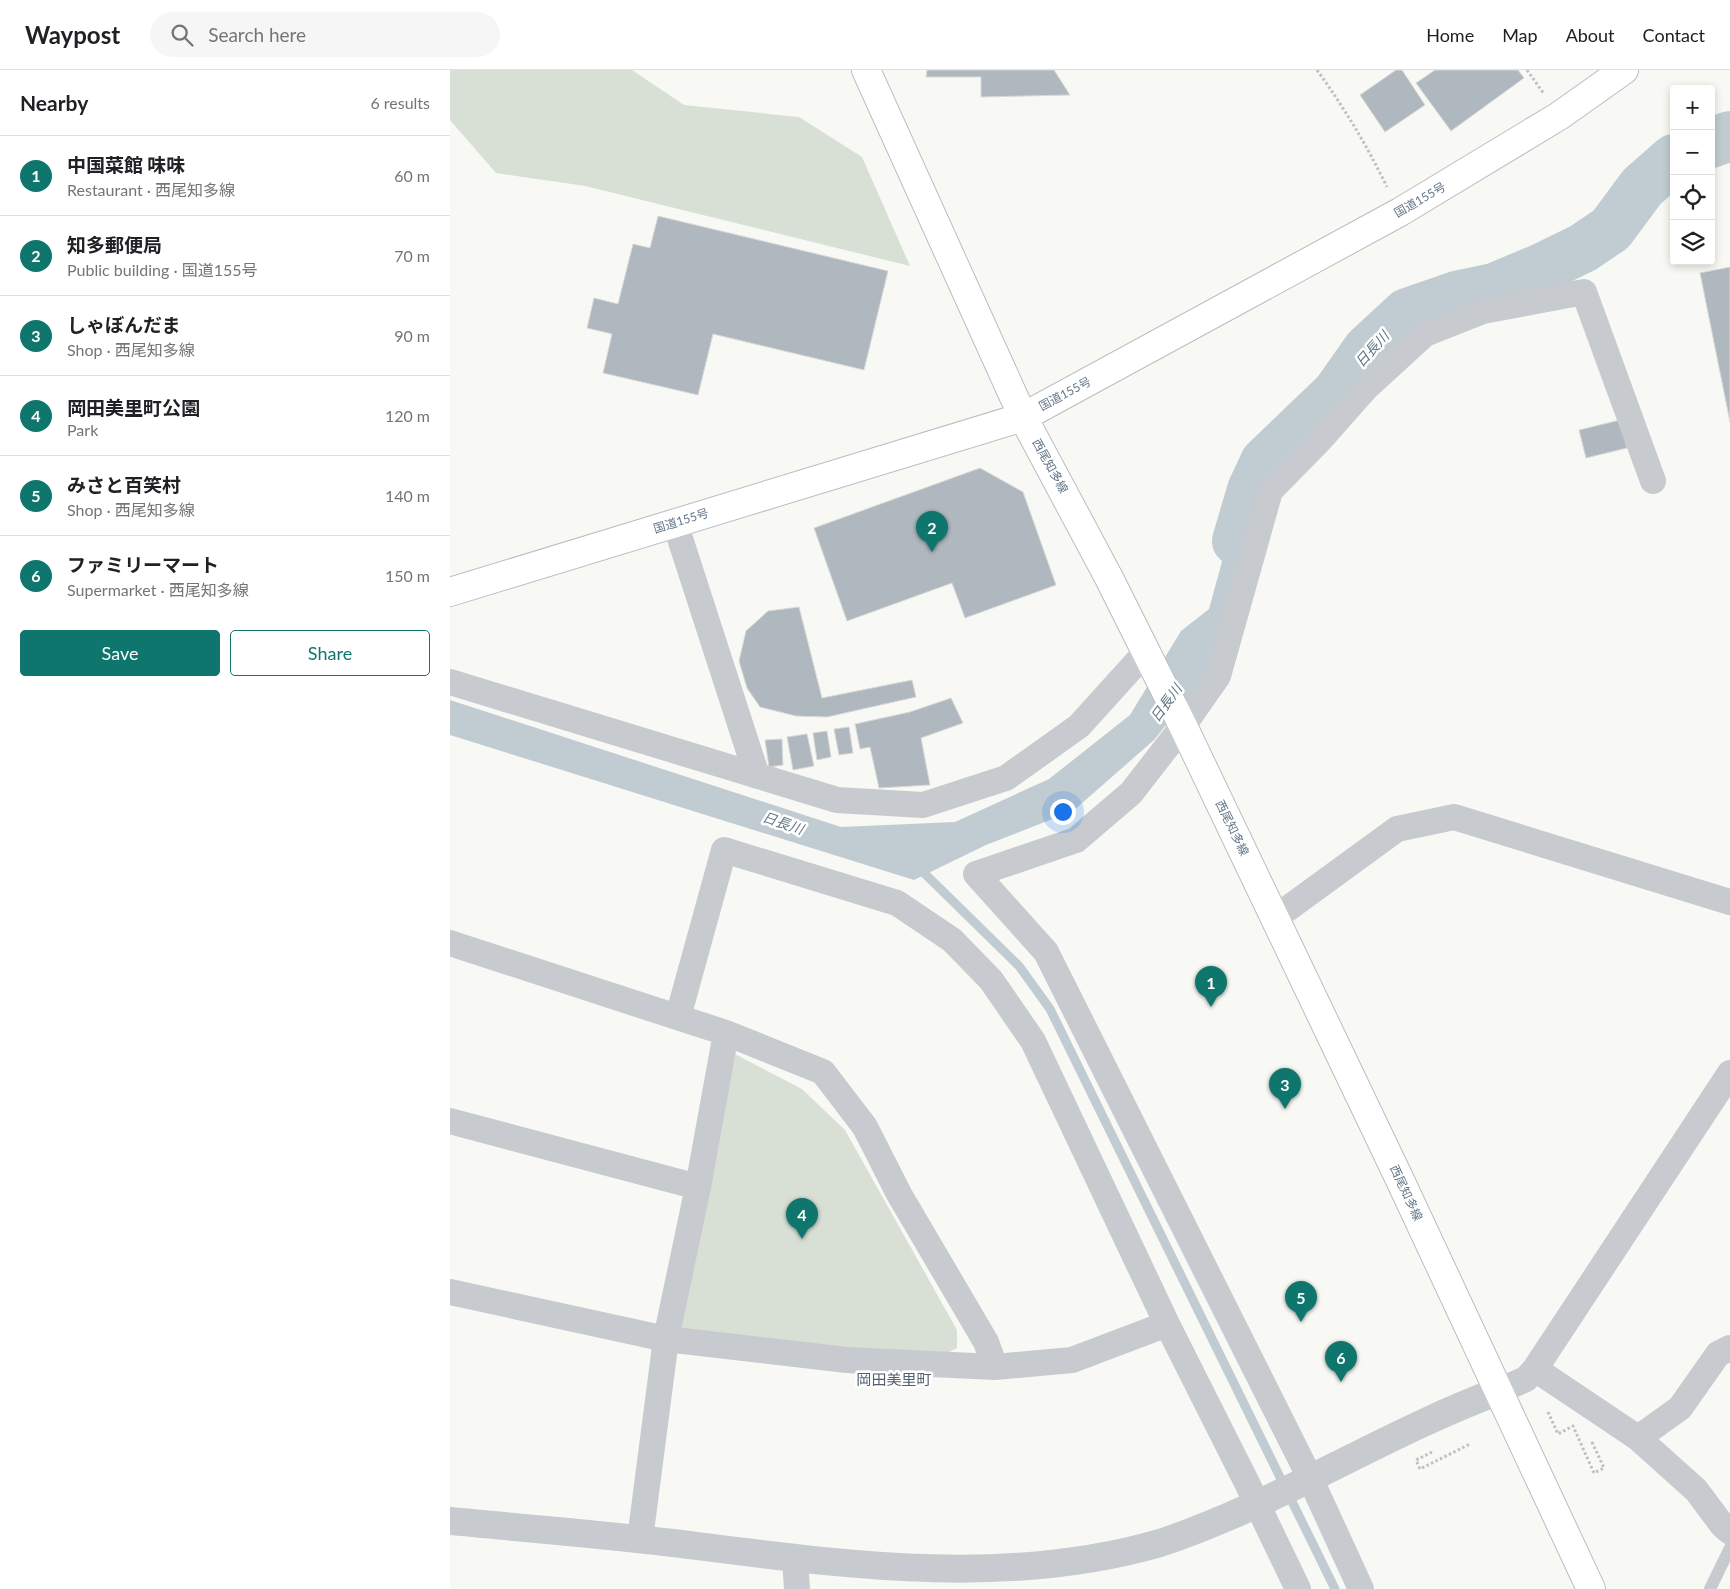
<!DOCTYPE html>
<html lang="en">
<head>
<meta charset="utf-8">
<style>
	:root { --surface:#fff; --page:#f6f6f6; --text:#202124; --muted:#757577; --line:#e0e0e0; --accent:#0f766e }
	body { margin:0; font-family:Lato,"Noto Sans JP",sans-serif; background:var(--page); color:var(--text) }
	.controls { position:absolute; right:15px; top:15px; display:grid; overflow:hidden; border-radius:5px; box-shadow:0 2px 8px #0003 }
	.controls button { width:45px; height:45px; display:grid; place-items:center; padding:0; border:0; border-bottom:1px solid var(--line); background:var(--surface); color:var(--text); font:25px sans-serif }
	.you { position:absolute; left:612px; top:741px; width:18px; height:18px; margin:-12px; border:4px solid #fff; border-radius:50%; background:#1a73e8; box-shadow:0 0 0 8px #1a73e833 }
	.badge { display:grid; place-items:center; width:32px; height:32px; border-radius:50%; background:var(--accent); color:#fff; font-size:16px; font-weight:700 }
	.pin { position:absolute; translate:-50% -41px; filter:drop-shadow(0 1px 2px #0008) }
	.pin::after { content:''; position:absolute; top:26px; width:18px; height:15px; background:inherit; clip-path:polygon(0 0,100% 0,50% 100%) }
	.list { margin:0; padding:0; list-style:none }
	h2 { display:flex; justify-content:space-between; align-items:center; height:65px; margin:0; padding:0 20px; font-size:21px }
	h2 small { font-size:16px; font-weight:400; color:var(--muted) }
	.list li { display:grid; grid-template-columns:32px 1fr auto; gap:15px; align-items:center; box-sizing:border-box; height:80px; padding:0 20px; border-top:1px solid var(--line) }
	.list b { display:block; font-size:19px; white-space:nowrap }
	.list p { margin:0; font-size:16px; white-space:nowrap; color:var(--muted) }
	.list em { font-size:16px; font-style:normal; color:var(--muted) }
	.actions { display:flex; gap:10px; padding:15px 20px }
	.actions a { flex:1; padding:11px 0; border:1px solid var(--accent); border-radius:5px; text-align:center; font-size:18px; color:var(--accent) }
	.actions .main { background:var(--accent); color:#fff }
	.icon { flex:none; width:28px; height:28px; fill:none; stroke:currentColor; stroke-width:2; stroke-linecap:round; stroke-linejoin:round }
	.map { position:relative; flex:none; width:1280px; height:1519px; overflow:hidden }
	header { display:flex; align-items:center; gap:30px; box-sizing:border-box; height:70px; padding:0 25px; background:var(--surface); border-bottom:1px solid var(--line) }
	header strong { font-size:24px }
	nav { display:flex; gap:28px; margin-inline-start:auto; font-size:18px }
	.search { width:350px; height:45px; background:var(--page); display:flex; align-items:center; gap:12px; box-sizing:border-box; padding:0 18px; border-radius:28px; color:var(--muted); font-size:19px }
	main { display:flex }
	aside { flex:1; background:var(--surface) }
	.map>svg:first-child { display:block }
</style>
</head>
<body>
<header>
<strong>Waypost</strong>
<div class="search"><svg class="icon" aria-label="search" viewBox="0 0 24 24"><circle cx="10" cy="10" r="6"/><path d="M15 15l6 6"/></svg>Search here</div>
<nav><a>Home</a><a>Map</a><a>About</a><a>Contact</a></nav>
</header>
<main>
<aside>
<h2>Nearby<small>6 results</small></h2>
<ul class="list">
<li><span class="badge">1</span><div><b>中国菜館 味味</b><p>Restaurant · 西尾知多線</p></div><em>60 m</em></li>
<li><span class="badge">2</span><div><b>知多郵便局</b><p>Public building · 国道155号</p></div><em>70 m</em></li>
<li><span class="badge">3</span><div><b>しゃぼんだま</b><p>Shop · 西尾知多線</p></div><em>90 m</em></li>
<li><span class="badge">4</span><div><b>岡田美里町公園</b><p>Park</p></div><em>120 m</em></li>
<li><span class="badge">5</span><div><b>みさと百笑村</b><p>Shop · 西尾知多線</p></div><em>140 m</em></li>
<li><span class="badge">6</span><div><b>ファミリーマート</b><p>Supermarket · 西尾知多線</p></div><em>150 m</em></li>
</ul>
<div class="actions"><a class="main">Save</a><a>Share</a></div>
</aside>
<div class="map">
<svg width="1280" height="1519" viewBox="0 0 1280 1519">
	<rect width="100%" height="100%" fill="#f8f8f4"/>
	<!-- green -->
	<path fill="#d8e0d5" d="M0 0H182L234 35 349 47 412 87 460 196 135 116 46 103 0 50Z
		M281 982 352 1019 395 1060 507 1260V1278L487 1288 229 1258Z"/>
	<!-- water -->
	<path fill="#c1ccd2" d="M797 401 813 406 757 604 704 670 623 741 536 775 464 810 0 665V630L391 757 505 752 599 709 680 645 731 561 759 539Z"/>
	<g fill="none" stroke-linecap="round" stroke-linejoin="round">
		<!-- stream -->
		<path stroke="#c1ccd2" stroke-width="9" d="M469 798 569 896 600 939 885 1519"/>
		<!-- river -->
		<path stroke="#c1ccd2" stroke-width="50" d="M1261 73 1280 66
			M787 471 802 420 815 392 887 323 918 279 957 243 1006 226 1044 218 1092 198 1133 178 1161 159 1192 117 1224 89"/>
	</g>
	<!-- building -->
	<path fill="#b0b8bf" stroke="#d9d9d7" d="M477 0H604L620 25 531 27V7H476Z
		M946 0H952L975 35 935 62 910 25Z
		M985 0H1068L1074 8 1001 61 966 13Z
		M208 146 438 201 414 300 263 264 248 325 153 303 162 264 137 258 144 228 168 234 183 174 200 178Z
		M1280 197V352L1250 203Z
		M1170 350 1177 378 1136 388 1129 360Z
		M530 398 573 422 606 515 515 548 502 513 397 551 364 458Z
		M349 537 372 628 462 610 466 627 377 647 346 646 310 637 297 618 289 591 296 561 318 541Z
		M501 628 513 653 471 668 480 715 429 718 420 677 410 679 405 654 460 642Z
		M399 657 403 683 389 685 384 659Z
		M377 661 381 687 367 690 363 663Z
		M357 664 364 696 343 700 337 667Z
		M332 669 333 695 319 697 315 670Z"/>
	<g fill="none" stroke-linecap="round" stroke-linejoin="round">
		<defs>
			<path id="primary" d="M416 0 573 347 659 508 733 656 950 1110 1141 1519"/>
			<path id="trunk" d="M0 522 573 347 950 142 1109 46 1174 0"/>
		</defs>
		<!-- primary casing -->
		<use href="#primary" stroke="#babec2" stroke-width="30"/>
		<!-- trunk casing -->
		<use href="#trunk" stroke="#b9bdc0" stroke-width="30"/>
		<!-- path -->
		<path stroke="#bec1c3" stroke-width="3" stroke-dasharray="2.5 2.5" stroke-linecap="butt" d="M867 0C895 39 916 74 937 117
			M1077 0 1094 24
			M1098 1342 1108 1364 1123 1356 1144 1403 1154 1398 1141 1370
			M982 1382 966 1390 970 1399 1020 1374"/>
		<!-- service -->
		<path stroke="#c7cbcf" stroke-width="12" d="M1260 1519 1280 1478"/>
		<!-- minor -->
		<path stroke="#c7cbcf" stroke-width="26" d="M225 453 307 706
			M0 612 387 730 473 735 556 708 629 656 696 582
			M825 848 947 759 1004 747 1280 832
			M0 873 276 963 373 1002 415 1057 449 1124 536 1272 545 1297
			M228 947 274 780 447 833 502 870 541 910 583 971 717 1254 798 1415 848 1519
			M0 1051 248 1117
			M0 1222 216 1269 397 1290 545 1297 622 1290 717 1254
			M1085 1299 1188 1368 1246 1420 1273 1456 1280 1462
			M1049 1321 1076 1309 1085 1299 1280 1003
			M1188 1368 1230 1338 1268 1284 1280 1278
			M190 1469 216 1269 248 1117 276 963
			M345 1489 347 1519
			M911 1519 860 1408 596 882 526 804 626 770 681 723 733 656 768 606 820 421 870 370 916 318 975 264 1033 241 1134 222 1203 411"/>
		<!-- tertiary -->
		<path stroke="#c7cbcf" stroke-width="28" d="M0 1451C74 1458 149 1464 223 1473 384 1493 551 1519 710 1473 828 1434 933 1364 1049 1321"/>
		<!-- primary -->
		<use href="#primary" stroke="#fff" stroke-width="28"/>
		<!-- trunk -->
		<use href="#trunk" stroke="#fff" stroke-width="28"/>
	</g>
	<g text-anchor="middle" stroke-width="5" stroke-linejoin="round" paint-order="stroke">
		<!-- street labels -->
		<g font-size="12" fill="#647689" stroke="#fff">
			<text transform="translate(970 130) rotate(-30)" y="4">国道155号</text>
			<text transform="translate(615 324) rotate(-28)" y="4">国道155号</text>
			<text transform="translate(600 396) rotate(61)" y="4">西尾知多線</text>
			<text transform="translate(231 451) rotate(-17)" y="4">国道155号</text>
			<text transform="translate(782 758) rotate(64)" y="4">西尾知多線</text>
			<text transform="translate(956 1123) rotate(65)" y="4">西尾知多線</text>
		</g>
		<!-- water labels -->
		<g font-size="14" font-style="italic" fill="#5f7784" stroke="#fff">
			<text transform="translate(922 279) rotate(-48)" y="5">日長川</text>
			<text transform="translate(716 633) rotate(-54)" y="5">日長川</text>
			<text transform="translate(333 753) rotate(19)" y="5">日長川</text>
		</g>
		<!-- quarter labels -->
		<g font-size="15" fill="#525f6d" stroke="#fff">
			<text x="444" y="1315">岡田美里町</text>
		</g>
	</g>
</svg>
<div class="controls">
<button>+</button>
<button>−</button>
<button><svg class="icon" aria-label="locate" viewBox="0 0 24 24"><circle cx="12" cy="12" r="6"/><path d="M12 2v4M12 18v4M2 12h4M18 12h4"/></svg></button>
<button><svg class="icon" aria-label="layers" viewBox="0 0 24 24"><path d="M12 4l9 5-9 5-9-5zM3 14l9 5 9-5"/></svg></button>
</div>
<div class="you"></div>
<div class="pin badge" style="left:761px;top:937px">1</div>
<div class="pin badge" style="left:482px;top:482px">2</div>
<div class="pin badge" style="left:835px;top:1039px">3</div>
<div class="pin badge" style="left:352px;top:1169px">4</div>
<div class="pin badge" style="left:851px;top:1252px">5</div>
<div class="pin badge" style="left:891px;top:1312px">6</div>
</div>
</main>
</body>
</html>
